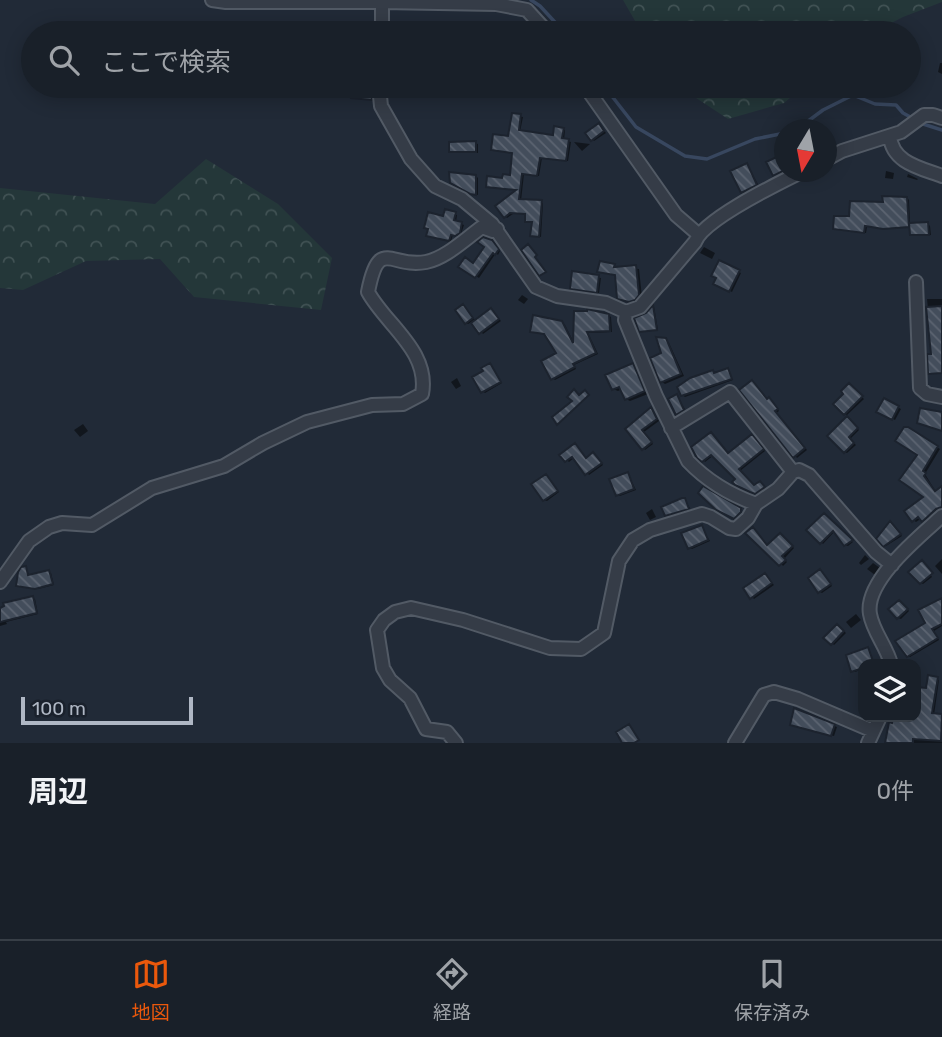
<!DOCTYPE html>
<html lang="ja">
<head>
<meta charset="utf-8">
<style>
	:root { --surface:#192029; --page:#262d35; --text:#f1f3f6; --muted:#9fa3a8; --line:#373e46; --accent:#ea580c }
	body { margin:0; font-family:Rubik,"Noto Sans JP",sans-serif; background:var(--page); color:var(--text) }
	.controls { position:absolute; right:21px; bottom:21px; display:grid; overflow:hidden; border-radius:14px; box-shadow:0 4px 18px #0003 }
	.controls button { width:63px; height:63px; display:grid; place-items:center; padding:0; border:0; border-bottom:2px solid var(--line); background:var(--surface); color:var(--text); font:35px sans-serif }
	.compass { position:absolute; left:774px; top:119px; width:63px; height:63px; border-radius:50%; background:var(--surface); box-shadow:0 4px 18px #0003; rotate:190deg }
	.scale { position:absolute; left:21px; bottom:18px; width:172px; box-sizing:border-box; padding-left:7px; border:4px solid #afb7c4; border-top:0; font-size:19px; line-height:24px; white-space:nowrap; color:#afb7c4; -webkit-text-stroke:5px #1a212c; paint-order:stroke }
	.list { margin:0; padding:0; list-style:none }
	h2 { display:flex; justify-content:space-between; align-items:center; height:91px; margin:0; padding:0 28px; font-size:30px }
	h2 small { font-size:23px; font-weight:400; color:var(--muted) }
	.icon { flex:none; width:38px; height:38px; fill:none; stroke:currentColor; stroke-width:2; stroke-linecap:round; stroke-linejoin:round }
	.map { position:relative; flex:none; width:942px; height:743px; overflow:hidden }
	.search { position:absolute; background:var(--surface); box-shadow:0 4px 18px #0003; left:21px; right:21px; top:21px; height:77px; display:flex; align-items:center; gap:18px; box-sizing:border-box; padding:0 24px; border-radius:38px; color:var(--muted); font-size:26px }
	.sheet { height:196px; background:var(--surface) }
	nav { display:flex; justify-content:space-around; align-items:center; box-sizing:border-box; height:98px; border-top:2px solid var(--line); background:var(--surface); font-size:19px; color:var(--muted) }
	nav a { display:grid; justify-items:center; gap:4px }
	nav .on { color:var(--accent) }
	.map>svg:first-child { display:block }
</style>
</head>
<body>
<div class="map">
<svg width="942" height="743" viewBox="0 0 942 743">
	<defs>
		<pattern id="forest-crowns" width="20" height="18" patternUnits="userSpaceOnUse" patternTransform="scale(1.75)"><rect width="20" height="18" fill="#243739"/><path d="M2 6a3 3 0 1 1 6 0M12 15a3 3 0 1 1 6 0" fill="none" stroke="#415254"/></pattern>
		<pattern id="building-back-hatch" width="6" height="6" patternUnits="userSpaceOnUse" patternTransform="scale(1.75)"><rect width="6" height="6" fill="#434d5b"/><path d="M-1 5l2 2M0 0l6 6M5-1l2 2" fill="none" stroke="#5c6471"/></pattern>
	</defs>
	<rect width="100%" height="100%" fill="#212a37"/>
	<!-- forest -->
	<path fill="url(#forest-crowns)" d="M623 0H942V2L903 17 872 33H642Z
		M678 86H804L784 103 728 119Z
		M206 159 278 204 332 258 321 310 194 297 160 259 86 261 23 290 0 288V188L155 204Z"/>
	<!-- shadow -->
	<path fill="#0007" d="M940 63H942V74L938 72Z
		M513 115 523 117 520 132 554 137 563 129 565 130 564 140 571 142 568 161 542 158 539 176 524 174 521 201 543 203 541 237 532 235 533 222 527 221V214H513L507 218 505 216 519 190 504 180 512 177 514 153 509 138Z
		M599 125 606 133 594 141 592 139Z
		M574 142 590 144 582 151Z
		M475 143 478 144V153L451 151Z
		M747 165 759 186 745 194 743 192Z
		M886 171 894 173 893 179 885 178Z
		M908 174 918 179 917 180 907 177Z
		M476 176 478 178V195L474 194Z
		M907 198 909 200 910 224H928L930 226 931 235 914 236 912 234 911 228 867 227 866 233 835 228 851 218 884 204Z
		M446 212 457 215 456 222 464 225 461 234 458 236 453 235 451 241 430 236 445 218Z
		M492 241 500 251 498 255 496 253 479 278 461 266 472 265Z
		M704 247 715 253 712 259 700 253Z
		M720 262 741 273 732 292 715 284Z
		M614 266 639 269 642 297 634 302 623 300 617 275 599 271Z
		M574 273 601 278 599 293 574 290Z
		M522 295 528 299 524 304 518 300Z
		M927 299H942V373H930L933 356Z
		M463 306 476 321 491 310 501 321 483 334 472 322 468 324 466 323Z
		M654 307 658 330 643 332 641 331 647 315Z
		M576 313 608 315 611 317 612 332 588 333 598 354 574 365 576 369 555 380 552 378 562 323 565 325 575 345Z
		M665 340 669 343 684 376 665 384 662 382Z
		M490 365 502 383 485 393 482 391 485 372Z
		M633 365 637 367 648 394 630 401 626 399 622 389 618 391 613 389Z
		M727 370 733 380 685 397 682 395 713 372Z
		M457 378 461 386 456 389 451 382Z
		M753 382 768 400 772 401 779 411 776 413 807 450 797 458 742 390Z
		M851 386 864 399 847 415 845 414Z
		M677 396 686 411 679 415 677 414Z
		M884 400 901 409 895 420 879 412Z
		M651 410 659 421 644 432 653 444 645 450 628 429Z
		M849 420 859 430 850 439 856 445 847 453 845 452Z
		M83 424 88 431 80 437 74 430Z
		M911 431 940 449 925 474 936 492 942 488V510L926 522 922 518 916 522 913 520 926 497 919 455Z
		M754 437 765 451 740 471 755 487 762 484 766 489 758 494 739 486 738 479 714 455 705 462 694 448 729 455Z
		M594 454 603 465 589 475 574 458 569 462 562 455 587 459Z
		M628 474 636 490 620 496 617 495Z
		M546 476 559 492 547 501 544 500Z
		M685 500 691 510 669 517 666 515Z
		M652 509 656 517 650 520 646 513Z
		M826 516 853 542 848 546 845 545 835 531 823 544 821 542Z
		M892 524 902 536 886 546 884 545Z
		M701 527 710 541 692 549 689 548Z
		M782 536 794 548 784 559 787 562 783 566 768 547Z
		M865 555 869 559 861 565 859 563Z
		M942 559V574L935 566Z
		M923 562 932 577 923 584 921 583Z
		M873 563 880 568 875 575 867 569Z
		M26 568 30 577 51 573 54 585 38 589 20 586Z
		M820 571 832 586 822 593 820 592Z
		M765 575 774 585 754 599 752 597Z
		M32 598 35 599 38 614 6 622 7 624 0 626V609Z
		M942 600V626L934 631 939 640 910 657 908 656Z
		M902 603 909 611 901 619 898 618Z
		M856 614 861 620 851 628 846 622Z
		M840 627 846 633 834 645 832 643Z
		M868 649 875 664H863V669L855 672 853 670Z
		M937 679 939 680 934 715 942 716V743H885L895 717H916L919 689 927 690Z
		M795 710 837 727 834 736 794 726Z"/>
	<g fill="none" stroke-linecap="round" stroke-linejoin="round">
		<!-- stream -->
		<path stroke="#38475f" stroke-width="3.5" d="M531 0 540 6 565 33
			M604 86 636 127 685 156 707 159 755 139 785 133
			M920 123 942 130
			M796 130 823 110 853 95 875 104 896 105 903 113 914 119"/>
	</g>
	<!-- building -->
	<path fill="url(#building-back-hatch)" stroke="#1c232e" stroke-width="2" d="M352 86H370L372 100 351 98Z
		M512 113 521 114 519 130 553 135 554 126 564 128 562 138 569 139 566 161 540 158 537 176 522 174 519 199 542 200 539 237 530 236 532 222H525V214L510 213 504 218 495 206 516 190 486 187 487 176 502 178 503 174 510 175 512 153 491 150 493 134 508 136Z
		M599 123 604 131 591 141 585 133Z
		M476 141V152H449V142Z
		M785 153V170L773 176 766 162Z
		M747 163 757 185 741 193 730 171Z
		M449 172 476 175V195L470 194 450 183Z
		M882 196 907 197 909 227 883 229 865 226 864 233 833 229 834 216H849L850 201 883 202Z
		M445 209 456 212 454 220 462 222 460 233 455 236 451 235 449 241 426 236 428 229 424 228 428 212 443 216Z
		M928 222 929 235H910L909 223Z
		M483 237 492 240 499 249 495 255 493 253 475 278 458 267 465 257 473 263 484 247 477 242Z
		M528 244 537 255 535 257 546 272 539 276 521 250Z
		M719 260 740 270 729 292 713 284 716 278 711 276Z
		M600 261 615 264 614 267 636 265 639 295 635 300 629 302 617 299 615 275 597 272Z
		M572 271 599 275 597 293 570 289Z
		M463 304 473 318 465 324 455 310Z
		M653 305 657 330 639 332 634 318 646 313Z
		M942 306V373L928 374 927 354H931L926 307Z
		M491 308 499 319 479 334 471 323Z
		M587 309 609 314 610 331 587 332 596 353 573 364 575 367 551 380 541 361 556 353 544 334 530 332 533 315 562 321 573 343 574 311H587Z
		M656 337 666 338 681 374 660 383 650 358 661 353Z
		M490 363 501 382 481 393 472 377 483 371 481 368Z
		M633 363 645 391 625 400 619 387 612 390 605 375Z
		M728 368 732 379 681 396 677 387 690 378 713 370 714 373Z
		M752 380 767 399 769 397 778 409 775 411 805 448 793 458 739 390Z
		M849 383 863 396 844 415 833 404 843 394 841 391Z
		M574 389 579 395 585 390 589 395 557 425 552 417 572 401 567 397Z
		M677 394 684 410 676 415 668 399Z
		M884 398 899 406 892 420 876 412Z
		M651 407 657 419 642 430 652 442 642 450 625 429Z
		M920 408 942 412V431L917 423Z
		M847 416 858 428 849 437 854 443 844 453 827 436Z
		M904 427H908L938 446 923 471 926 473 924 476 935 491 942 486V507L936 509 922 522 918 517 912 522 904 511 923 497 899 480 917 455 895 441Z
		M711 432 728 453 752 434 764 449 739 469 754 485 760 481 765 487 755 494 750 492 735 485 732 482 735 479 711 455 702 462 697 458 691 447Z
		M575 443 586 458 593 452 602 463 585 475 572 457 565 462 559 455Z
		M628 472 634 489 616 496 609 479Z
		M546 474 558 491 543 501 531 484Z
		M703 486 741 508V512L734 519 716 510 698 493Z
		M682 498H685L689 509 665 516 661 507Z
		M824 513 838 526 853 540 844 546 833 531 820 544 806 530Z
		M890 521 901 534 883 547 876 539Z
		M702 525 708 540 688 549 681 533Z
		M753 527 767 545 780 533 793 546 782 556 786 560 779 566 745 533Z
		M922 560 933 573 920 584 908 572Z
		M26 566 28 575 49 570 53 584 35 589 16 586 18 572 21 567Z
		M820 569 831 584 818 593 808 578Z
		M765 573 772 583 750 599 743 588Z
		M33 596 37 613 0 622V608L4 606 3 603Z
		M942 598V624L932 629 938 638 907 657 895 641 925 623 918 610Z
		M899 600 908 609 897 619 888 609Z
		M837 624 844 631 831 645 823 638Z
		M868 647 874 664H863V668L851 672 846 655Z
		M928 675 938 677 932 713 942 714 941 741 913 739V743H885L889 722 892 723 893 717H916L917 687 926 688Z
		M794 708 835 724 831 736 790 725Z
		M629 724 639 740 634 743H622L616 732Z"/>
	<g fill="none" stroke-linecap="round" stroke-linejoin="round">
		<defs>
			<path id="street" d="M212 0 226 2H382L496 4 527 10 548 33
				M382 33V0
				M379 86 381 106 411 159 435 186 462 199 492 224 536 287 557 296 606 303 626 312
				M585 86 676 215 698 234
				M890 136C892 163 921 168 942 176
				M827 159 842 151 901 132 924 115H933L942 118
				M916 282 920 388 927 394 942 397
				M626 312 625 320 656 396 688 461C706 480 731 495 756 504
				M626 312 640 307 695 242C704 219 777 184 801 172
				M671 428 730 392 793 472
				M0 582 29 541 49 527 62 523 92 525 152 488 224 466 263 443 307 422 372 405 403 404 422 394C430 351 386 325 368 292 379 235 391 269 426 262 446 258 465 239 482 227L493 231 497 229
				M891 664C887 647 873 632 870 614 864 581 920 536 942 516
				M456 743 447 732 426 729 410 698 390 680 383 668 377 630 384 620 395 612 411 608 463 620 550 648 581 649 604 633 619 561 633 540 650 530 702 514 711 517 729 528 736 529 748 518 756 504 778 489 793 472 799 470 809 475 876 552 892 565
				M735 743 764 695 774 692 798 699 873 731
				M868 743 880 717"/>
		</defs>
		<!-- street casing -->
		<use href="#street" stroke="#525a65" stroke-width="16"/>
		<!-- street -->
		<use href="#street" stroke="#353c47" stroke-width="12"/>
	</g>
</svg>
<div class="controls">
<button><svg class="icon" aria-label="layers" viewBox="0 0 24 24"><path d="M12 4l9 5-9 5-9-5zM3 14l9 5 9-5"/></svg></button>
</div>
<svg class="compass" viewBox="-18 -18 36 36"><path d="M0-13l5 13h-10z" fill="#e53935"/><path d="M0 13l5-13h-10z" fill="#9fa3a8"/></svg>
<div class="scale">100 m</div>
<div class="search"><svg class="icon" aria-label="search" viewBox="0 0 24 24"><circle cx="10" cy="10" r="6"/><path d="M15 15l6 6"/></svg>ここで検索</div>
</div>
<section class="sheet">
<h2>周辺<small>0件</small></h2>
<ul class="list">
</ul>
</section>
<nav>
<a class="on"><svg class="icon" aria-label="map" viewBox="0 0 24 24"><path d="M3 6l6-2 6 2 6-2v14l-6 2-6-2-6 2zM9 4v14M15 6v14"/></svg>地図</a>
<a><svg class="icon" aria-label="directions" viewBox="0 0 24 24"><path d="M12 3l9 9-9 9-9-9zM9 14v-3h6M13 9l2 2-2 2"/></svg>経路</a>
<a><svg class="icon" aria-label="saved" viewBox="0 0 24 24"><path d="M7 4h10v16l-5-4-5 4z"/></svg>保存済み</a>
</nav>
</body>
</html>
